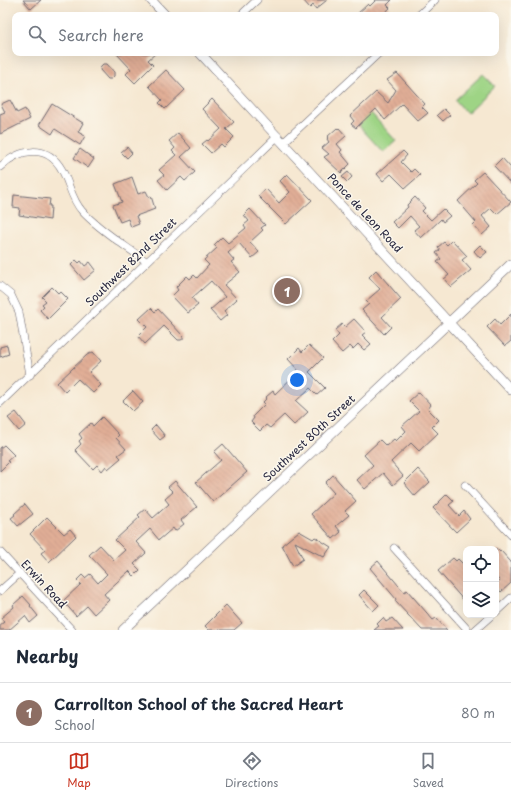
<!DOCTYPE html>
<html lang="en">
<head>
<meta charset="utf-8">
<style>
	:root { --surface:#fff; --page:#f2f2f3; --text:#1f2937; --muted:#747a83; --line:#e0e1e3; --accent:#c8321e }
	body { margin:0; font-family:"Playpen Sans",sans-serif; background:var(--page); color:var(--text) }
	.controls { position:absolute; right:12px; bottom:12px; display:grid; overflow:hidden; border-radius:8px; box-shadow:0 4px 16px #0002 }
	.controls button { width:36px; height:36px; display:grid; place-items:center; padding:0; border:0; border-bottom:1px solid var(--line); background:var(--surface); color:var(--text); font:20px sans-serif }
	.you { position:absolute; left:297px; top:380px; width:14px; height:14px; margin:-10px; border:3px solid #fff; border-radius:50%; background:#1a73e8; box-shadow:0 0 0 6px #1a73e833 }
	.badge { display:grid; place-items:center; width:26px; height:26px; border-radius:50%; background:var(--accent); color:#fff; font-size:13px; font-weight:700 }
	.pin { position:absolute; translate:-50% -50%; border:2px solid #fff; box-shadow:0 1px 4px #0006 }
	.list { margin:0; padding:0; list-style:none }
	h2 { display:flex; justify-content:space-between; align-items:center; height:52px; margin:0; padding:0 16px; font-size:17px }
	h2 small { font-size:13px; font-weight:400; color:var(--muted) }
	.list li { display:grid; grid-template-columns:26px 1fr auto; gap:12px; align-items:center; box-sizing:border-box; height:60px; padding:0 16px; border-top:1px solid var(--line) }
	.list b { display:block; font-size:15px; white-space:nowrap }
	.list p { margin:0; font-size:13px; white-space:nowrap; color:var(--muted) }
	.list em { font-size:13px; font-style:normal; color:var(--muted) }
	.icon { flex:none; width:22px; height:22px; fill:none; stroke:currentColor; stroke-width:2; stroke-linecap:round; stroke-linejoin:round }
	.map { position:relative; flex:none; width:511px; height:630px; overflow:hidden }
	.search { position:absolute; background:var(--surface); box-shadow:0 4px 16px #0002; left:12px; right:12px; top:12px; height:44px; display:flex; align-items:center; gap:10px; box-sizing:border-box; padding:0 14px; border-radius:8px; color:var(--muted); font-size:15px }
	.sheet { height:112px; background:var(--surface) }
	nav { display:flex; justify-content:space-around; align-items:center; box-sizing:border-box; height:56px; border-top:1px solid var(--line); background:var(--surface); font-size:11px; color:var(--muted) }
	nav a { display:grid; justify-items:center; gap:2px }
	nav .on { color:var(--accent) }
	.map>svg:first-child { display:block }
</style>
</head>
<body>
<div class="map">
<svg width="511" height="630" viewBox="0 0 511 630">
	<defs>
		<pattern id="building-back-hatch" width="6" height="6" patternUnits="userSpaceOnUse"><rect width="6" height="6" fill="#e1ae96"/><path d="M-1 5l2 2M0 0l6 6M5-1l2 2" fill="none" stroke="#c19582"/></pattern>
	</defs>
	<rect width="100%" height="100%" fill="#fbf7ec"/>
	<filter id="ink" filterUnits="userSpaceOnUse"><feTurbulence type="fractalNoise" baseFrequency=".025" numOctaves="2"/><feDisplacementMap in="SourceGraphic" scale="8" xChannelSelector="R" yChannelSelector="G"/><feConvolveMatrix kernelMatrix="1 2 1 2 8 2 1 2 1" color-interpolation-filters="sRGB"/></filter>
	<filter id="wash" filterUnits="userSpaceOnUse"><feTurbulence type="fractalNoise" baseFrequency=".012" numOctaves="4" result="noise"/><feDisplacementMap in="SourceGraphic" scale="16" xChannelSelector="R" yChannelSelector="G"/><feGaussianBlur stdDeviation="0.9" result="paint"/><feColorMatrix in="noise" values="0 0 0 0 0 0 0 0 0 0 0 0 0 0 0 0 0 1.4 0 .05"/><feComposite in="paint" operator="in"/></filter>
	<g filter="url(#wash)">
		<rect width="100%" height="100%" fill="#f6e8d2"/>
		<!-- park -->
		<path fill="#9ed485" stroke="#607b60" d="M483 74 495 86 467 113 455 100Z
			M371 113 396 141 383 152 358 125Z"/>
		<g id="blocks">
			<!-- building -->
			<path fill="url(#building-back-hatch)" d="M23 0H41L31 9Z
				M303 0H327L316 9 313 5 310 8Z
				M376 0H392L387 5 390 8 382 15H356L368 4 370 6Z
				M116 53H156L148 60 153 65 135 83 126 74 131 69Z
				M103 64H107L114 72V76L111 79H108L100 70 101 66Z
				M166 70 185 90 165 109 159 103 162 100 149 86Z
				M397 73 425 104 422 107 428 113 418 121 402 104 385 120 376 109 356 128 351 124 354 121 350 116 376 92 388 103 396 90 387 80Z
				M212 99 234 122 226 129 234 137 224 147 221 144 211 153 202 144 207 140 208 141 221 129 202 109Z
				M10 100 17 113 25 109 30 119 0 134V114L5 112 1 104Z
				M52 104 83 123 78 132 85 136 80 145 55 129 52 134 39 125Z
				M444 109 450 115 443 121 437 115Z
				M337 128 338 129 339 128 346 136 337 144 342 150 340 152 350 164 341 173 324 157 329 154 322 148 329 142 327 139 328 138 327 137Z
				M178 133 191 148 181 157 195 172 185 181 181 177 167 190 158 180 164 175 159 170 176 155 172 151 175 148 169 141Z
				M127 147 132 153 127 158 121 152Z
				M80 149 94 159 88 168 74 158Z
				M403 151 407 155 401 162 411 172 414 169 420 175 405 188 391 174 383 181 377 174Z
				M502 158 511 168V184L494 166Z
				M348 172 352 177 347 182 342 177Z
				M483 172 511 202 497 214 491 208 482 216 491 227 482 235 473 225 476 222 458 201 477 183 474 180Z
				M287 174 312 200 286 224 258 196 266 189 279 203 290 192 280 181Z
				M132 177 138 194 146 191 149 197 151 196 155 209 136 216 139 224 131 227 128 219 120 222 113 205 122 202 115 184Z
				M14 195 50 199 49 206H51L50 220 19 215 20 208 13 207Z
				M415 197 425 208 422 211 431 220 443 209 450 216 443 222 441 219 421 238 414 230 419 226 410 216 398 228 392 222 408 207 407 205Z
				M250 209 265 225 261 228 263 230 250 242 259 252 252 258 239 243 228 253 234 260 231 262 240 272 224 285 237 299 224 311 227 315 220 321 210 310 225 297 211 281 192 298 198 305 188 313 172 296 178 290 176 287 187 276 190 279 194 275 197 278 209 265 204 260 217 248 214 245 222 237 228 243 246 228 244 225 249 221 244 215Z
				M452 240 467 256 462 260 471 270 451 287 444 279 449 275 437 262 441 259 436 253 440 250 438 247 444 242 447 245Z
				M480 245 487 252 480 258 474 251Z
				M76 260 79 263 81 261 85 266 90 262 96 270 84 280 71 265Z
				M376 270 401 299 382 317 391 327 384 334 362 310 369 304 366 301 380 289 369 277Z
				M52 287 58 293 60 291 68 299 48 319 40 310 44 306 42 304 46 301 42 297Z
				M151 308 155 312 158 309 183 336V339L181 340H178L164 326 145 344 138 336 147 327 139 319Z
				M511 314V341L505 346 487 327 495 319 500 325Z
				M354 319 366 332 362 335 371 344 364 350 358 344 353 349 350 346 342 353 332 342 339 335 335 330 342 324 345 327Z
				M7 345 9 354 0 357V347Z
				M309 345 323 358 309 372 325 388 317 395 310 388 296 401 308 412 294 425 284 415 270 428 266 425 260 431 251 422 254 418 253 416 265 404 263 402 267 398 266 397 273 391 275 394 299 371 288 359 299 348 302 352Z
				M93 352 101 361 89 372 101 385 93 393 78 379 65 392 57 383 87 355Z
				M133 391 143 402 133 411 123 401Z
				M419 392 431 405 428 409 439 420 432 427 438 433 419 451 411 443 391 462 403 476 393 485 383 473 365 489 357 480 373 465 364 455 380 440 386 446 394 439 396 441 406 431 402 426 419 411 409 401Z
				M16 412 26 425 19 431 8 418Z
				M102 417 119 435 116 438 126 449 118 455 121 458 108 469 106 466 102 471 97 465 93 469 75 450 81 444 79 441 82 438 79 434 91 423 93 426Z
				M156 425 165 436 160 440 151 430Z
				M223 444 247 472 213 502 196 482 221 460 214 452Z
				M4 445 14 455 7 461 9 462 0 471V448Z
				M418 469 430 482 415 496 404 483Z
				M333 475 356 501 345 511 349 515 336 526 341 532 333 539 311 514 334 493 325 483Z
				M175 481 197 507 181 520 184 524 175 531 173 528 159 540 150 529 136 542 146 553 134 564 140 570 134 576 129 571 104 594 109 600 94 614 87 606 76 616 63 601 81 584 77 580 82 575 85 578 90 574 98 583 107 574 89 555 100 545 114 560 125 550 115 540 140 517 138 515 145 509 153 518 169 504 165 499 173 492 168 487Z
				M447 494 454 501 449 505 459 516 464 511 470 519 456 532 433 508Z
				M25 504 33 514 18 526 11 518 15 515 14 514Z
				M47 517 64 534 70 529 76 536 49 562 41 553 45 550 30 534Z
				M299 531 313 539 315 537 331 547 324 557 295 542 303 559 293 566 282 545Z
				M496 548 500 552 501 551 511 562V583L501 592 496 587V585L500 581 496 577Z
				M453 558 456 561 458 559 466 567V603L438 571Z
				M378 561 404 592 407 590 433 620 436 618 447 630H422L395 601 396 599 370 568Z
				M364 590 379 605 373 611 359 595Z
				M23 596 31 605 30 606 38 616 30 623 25 616 9 630H0V625L4 622 1 618 14 607 13 605Z
				M226 605 242 623 234 630H209L205 626Z
				M383 618 386 622 392 618 403 630H374L379 626 377 624Z"/>
		</g>
	</g>
	<g filter="url(#ink)">
		<use href="#blocks" fill-opacity="0" stroke="#6c6770" stroke-width="1"/>
		<g fill="none" stroke-linecap="round" stroke-linejoin="round">
			<defs>
				<path id="minor" d="M241 15 257 0
					M419 15 435 0
					M283 143 379 53
					M0 167C19 149 47 143 62 170 70 184 71 199 82 211 99 230 126 246 147 262
					M0 286 11 295 19 312 30 375
					M0 403 278 136
					M465 485 511 535
					M394 548 468 630
					M0 552 72 630
					M0 591 20 573
					M496 612 511 598
					M475 630 492 615"/>
				<path id="tertiary" d="M151 0 165 15
					M200 53 511 390
					M123 630 511 264"/>
			</defs>
			<!-- minor casing -->
			<use href="#minor" stroke="#6c6770" stroke-width="8"/>
			<!-- tertiary casing -->
			<use href="#tertiary" stroke="#6c6770" stroke-width="10"/>
			<!-- minor -->
			<use href="#minor" stroke="#fff" stroke-width="7"/>
			<!-- tertiary -->
			<use href="#tertiary" stroke="#fff" stroke-width="9"/>
		</g>
	</g>
	<g text-anchor="middle" stroke-width="3" stroke-linejoin="round" paint-order="stroke">
		<!-- street labels -->
		<g font-size="11" fill="#22223b" stroke="#fbf7ec">
			<text transform="translate(365 213) rotate(47)" y="4">Ponce de Leon Road</text>
			<text transform="translate(131 262) rotate(-44)" y="4">Southwest 82nd Street</text>
			<text transform="translate(309 438) rotate(-43)" y="4">Southwest 80th Street</text>
			<text transform="translate(44 584) rotate(47)" y="4">Erwin Road</text>
		</g>
	</g>
</svg>
<div class="controls">
<button><svg class="icon" aria-label="locate" viewBox="0 0 24 24"><circle cx="12" cy="12" r="6"/><path d="M12 2v4M12 18v4M2 12h4M18 12h4"/></svg></button>
<button><svg class="icon" aria-label="layers" viewBox="0 0 24 24"><path d="M12 4l9 5-9 5-9-5zM3 14l9 5 9-5"/></svg></button>
</div>
<div class="you"></div>
<div class="pin badge" style="left:287px;top:291px;background:#8d6e63">1</div>
<div class="search"><svg class="icon" aria-label="search" viewBox="0 0 24 24"><circle cx="10" cy="10" r="6"/><path d="M15 15l6 6"/></svg>Search here</div>
</div>
<section class="sheet">
<h2>Nearby<small></small></h2>
<ul class="list">
<li><span class="badge" style="background:#8d6e63">1</span><div><b>Carrollton School of the Sacred Heart</b><p>School</p></div><em>80 m</em></li>
</ul>
</section>
<nav>
<a class="on"><svg class="icon" aria-label="map" viewBox="0 0 24 24"><path d="M3 6l6-2 6 2 6-2v14l-6 2-6-2-6 2zM9 4v14M15 6v14"/></svg>Map</a>
<a><svg class="icon" aria-label="directions" viewBox="0 0 24 24"><path d="M12 3l9 9-9 9-9-9zM9 14v-3h6M13 9l2 2-2 2"/></svg>Directions</a>
<a><svg class="icon" aria-label="saved" viewBox="0 0 24 24"><path d="M7 4h10v16l-5-4-5 4z"/></svg>Saved</a>
</nav>
</body>
</html>
